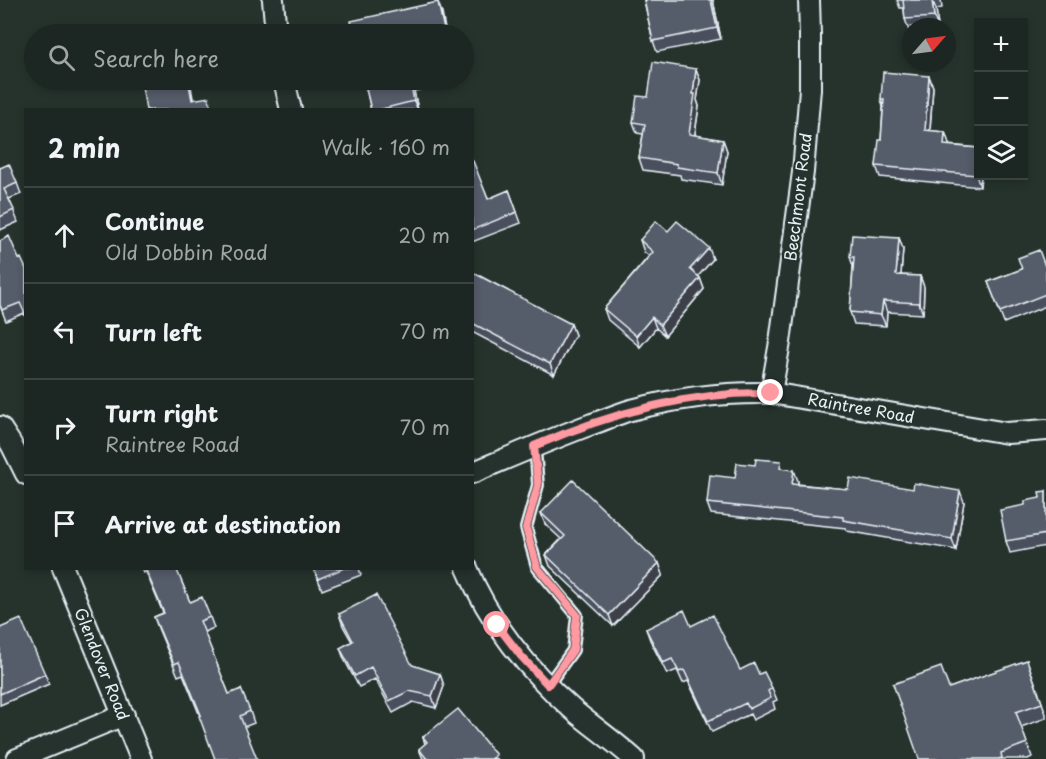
<!DOCTYPE html>
<html lang="en">
<head>
<meta charset="utf-8">
<style>
	:root { --surface:#1c2622; --page:#29322f; --text:#f1f3f6; --muted:#a0a5a5; --line:#3a4340 }
	body { margin:0; font-family:"Playpen Sans",sans-serif; background:var(--page); color:var(--text) }
	.controls { position:absolute; right:18px; top:18px; display:grid; overflow:hidden; border-radius:0px; box-shadow:0 3px 9px #0003 }
	.controls button { width:54px; height:54px; display:grid; place-items:center; padding:0; border:0; border-bottom:2px solid var(--line); background:var(--surface); color:var(--text); font:30px sans-serif }
	.compass { position:absolute; left:902px; top:18px; width:54px; height:54px; border-radius:50%; background:var(--surface); box-shadow:0 3px 9px #0003; rotate:62deg }
	.stop { position:absolute; width:18px; height:18px; margin:-14px; border:4px solid #ff9aa2; border-radius:50%; background:#fff }
	.stop.end { background:#ff9aa2; border-color:#fff; box-shadow:0 2px 6px #0008 }
	.list { margin:0; padding:0; list-style:none }
	h2 { display:flex; justify-content:space-between; align-items:center; height:78px; margin:0; padding:0 24px; font-size:26px }
	h2 small { font-size:20px; font-weight:400; color:var(--muted) }
	.list li { display:grid; grid-template-columns:39px 1fr auto; gap:18px; align-items:center; box-sizing:border-box; height:96px; padding:0 24px; border-top:2px solid var(--line) }
	.list b { display:block; font-size:22px; white-space:nowrap }
	.list p { margin:0; font-size:20px; white-space:nowrap; color:var(--muted) }
	.list em { font-size:20px; font-style:normal; color:var(--muted) }
	.icon { flex:none; width:33px; height:33px; fill:none; stroke:currentColor; stroke-width:2; stroke-linecap:round; stroke-linejoin:round }
	.map { position:relative; flex:none; width:1046px; height:759px; overflow:hidden }
	.search { position:absolute; background:var(--surface); box-shadow:0 3px 9px #0003; left:24px; top:24px; width:450px; height:66px; display:flex; align-items:center; gap:15px; box-sizing:border-box; padding:0 21px; border-radius:33px; color:var(--muted); font-size:22px }
	.panel { position:absolute; background:var(--surface); box-shadow:0 3px 9px #0003; left:24px; top:108px; width:450px; height:462px; border-radius:0px }
	.map>svg:first-child { display:block }
</style>
</head>
<body>
<div class="map">
<svg width="1046" height="759" viewBox="0 0 1046 759">
	<rect width="100%" height="100%" fill="#26332d"/>
	<filter id="ink" filterUnits="userSpaceOnUse"><feTurbulence type="fractalNoise" baseFrequency=".0167" numOctaves="2"/><feDisplacementMap in="SourceGraphic" scale="12" xChannelSelector="R" yChannelSelector="G"/><feConvolveMatrix kernelMatrix="1 2 1 2 8 2 1 2 1" color-interpolation-filters="sRGB"/></filter>
	<g filter="url(#ink)">
		<g fill="none" stroke-linecap="round" stroke-linejoin="round">
			<defs>
				<path id="lane" d="M535 447 538 485 526 528 537 567 577 615 573 650 548 685"/>
				<path id="street" d="M273 0 276 34
					M284 80 291 110
					M771 393 780 342 803 172 810 89V34L809 0
					M0 427 11 444 26 474
					M472 473C512 456 551 439 592 424 604 420 617 414 631 410 676 398 724 392 771 393L1007 433 1046 430
					M63 568 141 759
					M467 568C489 622 529 671 572 709 592 726 614 741 634 759
					M17 759 124 715"/>
			</defs>
			<!-- lane casing -->
			<use href="#lane" stroke="#e8f1f8" stroke-width="14"/>
			<!-- street casing -->
			<use href="#street" stroke="#e8f1f8" stroke-width="24"/>
			<!-- lane -->
			<use href="#lane" stroke="#26332d" stroke-width="9"/>
			<!-- street -->
			<use href="#street" stroke="#26332d" stroke-width="20"/>
		</g>
		<!-- wall -->
		<path fill="#4a505b" stroke="#e8f1f8" stroke-width="1.5" d="M644 0H713L721 39 657 52 653 41Z
			M897 0H941L942 8 936 9 938 27H911V30L909 31 905 19 904 8H900Z
			M696 69 700 80 697 100 699 106 695 135 723 140 727 151 722 185 681 179 680 175 643 170 639 158 643 134 637 133 633 122 648 97Z
			M929 76 933 87 930 131 945 132 949 145 978 148 980 187 880 177 876 166 881 140 883 107 881 99Z
			M364 80H418L420 90 414 91 418 110H371Z
			M472 161 488 199 509 190 521 223 472 242Z
			M0 168 17 183 21 194 9 199 18 222 0 230Z
			M668 231 713 259 698 276 700 278 704 289 665 336 656 328 640 347 608 320 604 309 649 256 644 252 640 240Z
			M899 238 903 249 901 275 920 276 924 287 923 314 887 312 886 326 854 324 850 312 853 266 850 257Z
			M0 241 19 259 26 269V318L24 313 6 321 0 306Z
			M1046 266V306L1004 323 988 282 1022 269Z
			M472 272 571 324 575 335 554 375 472 332Z
			M783 469 798 481V484L964 502 956 550 847 531 846 528 711 514 707 503 735 478Z
			M1046 491V546L1010 553 1006 541 1025 505 1040 498Z
			M541 513 659 563 663 575 613 626 550 566 546 555 561 539 545 524Z
			M141 568H176L190 602 210 617 214 628 204 632 229 694 250 711 254 723 244 727 200 716 183 674 178 676 158 628 154 617 163 613 146 572 143 573Z
			M314 568H359L361 575 322 590Z
			M339 614 412 665 440 674 444 686 436 708 413 702 393 713 375 679 359 687 344 659 340 648 352 642 343 626Z
			M691 626 740 670 772 688 777 700 773 702 775 709 753 720 750 714 712 732 688 681 683 683 677 670 667 674 650 640 646 629Z
			M0 628 45 674 49 684 0 705Z
			M1027 660 1046 714V718L1021 727 1032 757 1028 759H919L949 688Z
			M423 737 497 759H423L419 749 425 744Z"/>
		<!-- shaded-wall -->
		<path fill="#3c414a" stroke="#e8f1f8" stroke-width="1.5" d="M711 0H713L721 39 717 28Z
			M932 0 936 9 938 27 934 17Z
			M438 2 442 13 446 34H445Z
			M696 69 700 80 697 100 699 106 693 146 689 134 693 94Z
			M929 76 933 87 929 141 925 130Z
			M188 80H190L195 110 192 100Z
			M410 80 414 91 418 110 414 101Z
			M945 132 949 143 948 156 944 145Z
			M723 140 727 151 722 185 718 173Z
			M978 148V176H981L980 187 976 175Z
			M899 238 903 249 900 286 896 275Z
			M709 248 713 259 694 281 690 269Z
			M920 276 924 287 923 314 919 303Z
			M700 278 704 289 665 336 660 325Z
			M883 301 887 312 886 326 881 315Z
			M652 317 656 328 640 347 636 336Z
			M571 324 575 335 554 375 550 364Z
			M794 470 798 481 796 495 792 484Z
			M960 491 964 502 956 550 952 539Z
			M659 563 663 575 613 626 609 615Z
			M440 674 444 686 436 708 432 696Z"/>
		<!-- building -->
		<path fill="#565d6a" stroke="#e8f1f8" stroke-width="1.5" d="M644 0H711L717 28 653 41Z
			M903 0H932L934 17 905 19Z
			M438 2 445 34H354L351 21Z
			M178 29 179 34H151Z
			M653 62 696 69 693 94H695L689 134 723 140 718 173 677 167V164L639 158 645 124 633 122 637 96 648 97Z
			M883 72 929 76 925 130 945 132 944 145 978 148 976 175 876 166 879 140H881L884 99H881Z
			M141 80H188L192 100 209 97 211 110H146Z
			M364 80H412H410L414 101 378 110H371Z
			M472 161H473L488 199 509 190 517 212 472 230Z
			M9 164 17 183 4 189 14 210 0 217V168Z
			M656 221 668 231 677 221 709 248 690 269 700 278 660 325 652 317 636 336 604 309 653 252 640 240Z
			M852 235 899 238 896 275 920 276 919 303 883 301 881 315 850 312 854 257H850Z
			M9 236 19 259 21 258 26 269V316L20 303 2 310 0 305V241Z
			M1039 250 1045 266H1046V294L1000 312 988 282 1022 269 1018 258Z
			M472 272 571 324 550 364 472 323Z
			M756 459 781 461 780 468 794 470 792 484 848 489 850 478 913 489 914 483 960 491 952 539 843 520V517L707 503 710 475 735 478 737 463 755 465Z
			M573 480 659 563 609 615 546 555 565 536 541 513Z
			M1046 491V534L1006 541 1000 510 1025 505V501L1040 498 1039 492Z
			M145 568H176L190 602 202 597 210 617 200 621 229 694 241 689 250 711 240 716 257 759H215L199 716 201 715 179 662 174 664 154 617 164 613Z
			M314 568H344L318 579Z
			M376 595 412 665 440 674 432 696 409 691 389 701 371 667 355 676 340 648 353 641 339 614Z
			M684 610 691 626 713 615 740 670 754 663 759 674 764 672 772 688 768 691 771 698 749 709 746 703 708 721 684 670 679 672 672 659 663 663 646 629Z
			M21 619 45 674 0 694V628Z
			M1027 660 1042 703 1016 712 1027 743 1001 753 1002 758 998 759H919L893 684 941 667 949 688Z
			M458 709 496 755 491 759H427L419 749 427 742 423 737Z"/>
	</g>
	<g fill="none" stroke-linecap="round" stroke-linejoin="round" filter="url(#ink)">
		<!-- route -->
		<path stroke="#ff9aa2" stroke-width="8" d="M497 625 521 656 548 685 573 650 577 615 537 567 526 528 538 485 534 446C610 413 689 391 771 393"/>
	</g>
	<g text-anchor="middle" stroke-width="4.5" stroke-linejoin="round" paint-order="stroke">
		<!-- street labels -->
		<g font-size="16" fill="#e8f1f8" stroke="#26332d">
			<text transform="translate(798 197) rotate(-83)" y="6">Beechmont Road</text>
			<text transform="translate(861 408) rotate(10)" y="6">Raintree Road</text>
			<text transform="translate(102 664) rotate(68)" y="6">Glendover Road</text>
		</g>
	</g>
</svg>
<div class="controls">
<button>+</button>
<button>−</button>
<button><svg class="icon" aria-label="layers" viewBox="0 0 24 24"><path d="M12 4l9 5-9 5-9-5zM3 14l9 5 9-5"/></svg></button>
</div>
<svg class="compass" viewBox="-18 -18 36 36"><path d="M0-13l5 13h-10z" fill="#e53935"/><path d="M0 13l5-13h-10z" fill="#a0a5a5"/></svg>
<div class="stop" style="left:497px;top:625px"></div>
<div class="stop end" style="left:771px;top:393px"></div>
<div class="search"><svg class="icon" aria-label="search" viewBox="0 0 24 24"><circle cx="10" cy="10" r="6"/><path d="M15 15l6 6"/></svg>Search here</div>
<section class="panel">
<h2>2 min<small>Walk · 160 m</small></h2>
<ul class="list">
<li><svg class="icon" aria-label="ahead" viewBox="0 0 24 24"><path d="M12 20V5M6 11l6-6 6 6"/></svg><div><b>Continue</b><p>Old Dobbin Road</p></div><em>20 m</em></li>
<li><svg class="icon" aria-label="left" viewBox="0 0 24 24"><path d="M17 20v-9H6M10 6l-5 5 5 5"/></svg><div><b>Turn left</b></div><em>70 m</em></li>
<li><svg class="icon" aria-label="right" viewBox="0 0 24 24"><path d="M7 20v-9h11M14 6l5 5-5 5"/></svg><div><b>Turn right</b><p>Raintree Road</p></div><em>70 m</em></li>
<li><svg class="icon" aria-label="arrive" viewBox="0 0 24 24"><path d="M6 21V4h12l-3 4 3 4H6"/></svg><div><b>Arrive at destination</b></div></li>
</ul>
</section>
</div>
</body>
</html>
